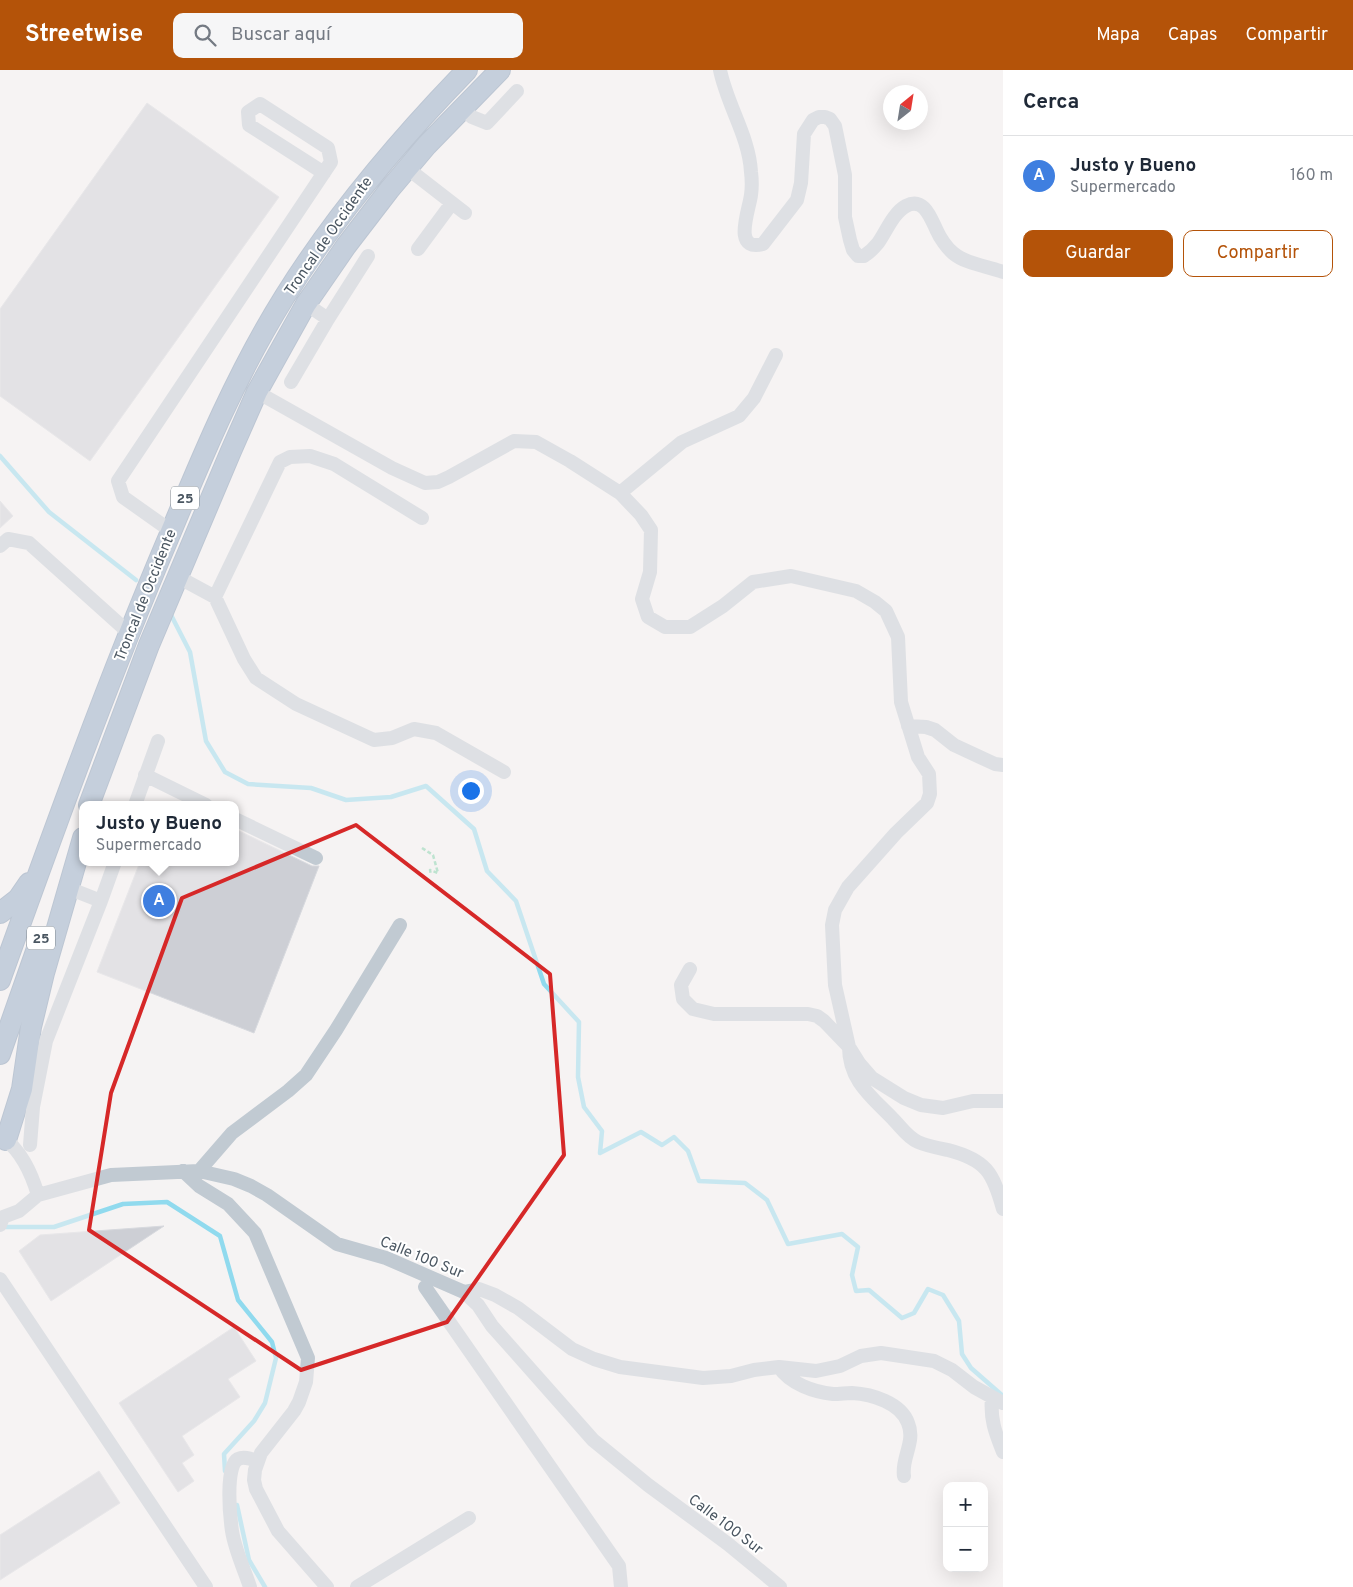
<!DOCTYPE html>
<html lang="es">
<head>
<meta charset="utf-8">
<style>
	:root { --surface:#fff; --page:#f6f6f7; --text:#1f2937; --muted:#747a83; --line:#e0e1e3; --accent:#b45309 }
	body { margin:0; font-family:Overpass,sans-serif; background:var(--page); color:var(--text) }
	.controls { position:absolute; right:15px; bottom:15px; display:grid; overflow:hidden; border-radius:10px; box-shadow:0 5px 20px #0002 }
	.controls button { width:45px; height:45px; display:grid; place-items:center; padding:0; border:0; border-bottom:1px solid var(--line); background:var(--surface); color:var(--text); font:25px sans-serif }
	.compass { position:absolute; left:883px; top:15px; width:45px; height:45px; border-radius:50%; background:var(--surface); box-shadow:0 5px 20px #0002; rotate:30deg }
	.you { position:absolute; left:470px; top:720px; width:18px; height:18px; margin:-12px; border:4px solid #fff; border-radius:50%; background:#1a73e8; box-shadow:0 0 0 8px #1a73e833 }
	.badge { display:grid; place-items:center; width:32px; height:32px; border-radius:50%; background:var(--accent); color:#fff; font-size:16px; font-weight:700 }
	.pin { position:absolute; translate:-50% -50%; border:2px solid #fff; box-shadow:0 1px 5px #0006 }
	.popup { position:absolute; left:79px; top:731px; width:160px; height:65px; box-sizing:border-box; display:grid; place-content:center; border-radius:10px; background:var(--surface); filter:drop-shadow(0 1px 4px #0005); font-size:16px; white-space:nowrap; color:var(--muted) }
	.popup b { font-size:19px; color:var(--text) }
	.popup::after { content:''; position:absolute; left:50%; top:100%; margin-left:-10px; border:10px solid transparent; border-top-color:var(--surface) }
	.list { margin:0; padding:0; list-style:none }
	h2 { display:flex; justify-content:space-between; align-items:center; height:65px; margin:0; padding:0 20px; font-size:21px }
	h2 small { font-size:16px; font-weight:400; color:var(--muted) }
	.list li { display:grid; grid-template-columns:32px 1fr auto; gap:15px; align-items:center; box-sizing:border-box; height:80px; padding:0 20px; border-top:1px solid var(--line) }
	.list b { display:block; font-size:19px; white-space:nowrap }
	.list p { margin:0; font-size:16px; white-space:nowrap; color:var(--muted) }
	.list em { font-size:16px; font-style:normal; color:var(--muted) }
	.actions { display:flex; gap:10px; padding:15px 20px }
	.actions a { flex:1; padding:11px 0; border:1px solid var(--accent); border-radius:10px; text-align:center; font-size:18px; color:var(--accent) }
	.actions .main { background:var(--accent); color:#fff }
	.icon { flex:none; width:28px; height:28px; fill:none; stroke:currentColor; stroke-width:2; stroke-linecap:round; stroke-linejoin:round }
	.map { position:relative; flex:none; width:1003px; height:1517px; overflow:hidden }
	header { display:flex; align-items:center; gap:30px; box-sizing:border-box; height:70px; padding:0 25px; background:var(--accent); color:#fff }
	header strong { font-size:24px }
	nav { display:flex; gap:28px; margin-inline-start:auto; font-size:18px }
	.search { width:350px; height:45px; background:var(--page); display:flex; align-items:center; gap:12px; box-sizing:border-box; padding:0 18px; border-radius:10px; color:var(--muted); font-size:19px }
	main { display:flex }
	aside { flex:1; background:var(--surface) }
	.map>svg:first-child { display:block }
</style>
</head>
<body>
<header>
<strong>Streetwise</strong>
<div class="search"><svg class="icon" aria-label="search" viewBox="0 0 24 24"><circle cx="10" cy="10" r="6"/><path d="M15 15l6 6"/></svg>Buscar aquí</div>
<nav><a>Mapa</a><a>Capas</a><a>Compartir</a></nav>
</header>
<main>
<div class="map">
<svg width="1003" height="1517" viewBox="0 0 1003 1517">
	<rect width="100%" height="100%" fill="#f5f3f3"/>
	<g fill="none" stroke-linecap="round" stroke-linejoin="round">
		<!-- stream -->
		<path stroke="#90daee" stroke-width="4.5" d="M0 386 49 442 136 510
			M170 543 190 582 206 671 225 702 248 714 311 718 346 730 391 727 426 716 474 759 487 801 516 831 544 914 579 952 578 1007 584 1037 602 1061 600 1083 641 1062 662 1075 674 1067 688 1081 699 1111 745 1113 767 1130 788 1174 842 1164 858 1177 852 1205 856 1221 869 1220 902 1248 914 1243 928 1219 943 1225 959 1251 962 1284 971 1298 1003 1326
			M6 1157H54L123 1134 167 1132 220 1166 238 1230 272 1272 276 1288 265 1333 254 1351 224 1384 225 1401
			M237 1435 249 1490 265 1517"/>
	</g>
	<!-- building -->
	<path fill="#cdcfd5" stroke="#d7d9de" d="M147 33 279 127 90 391 0 326V239Z
		M0 431 13 446 0 458Z
		M235 759 312 796H319L254 963 97 902 140 792H235Z
		M164 1156 51 1231 19 1181 40 1165Z
		M234 1257 256 1291 228 1309 240 1327 182 1366 194 1385 182 1393 194 1411 178 1422 119 1333Z
		M99 1401 120 1433 0 1510V1465Z"/>
	<g fill="none" stroke-linecap="round" stroke-linejoin="round">
		<defs>
			<path id="highway" d="M89 735 149 575 231 381 257 322 282 277 306 234 346 176 389 120 427 75 500 0
				M0 843 18 829 29 813
				M0 910C54 760 108 610 170 464 204 382 238 301 285 226 337 143 399 70 467 0
				M0 984 40 870
				M6 1070 22 1019 31 957 44 903 83 768"/>
		</defs>
		<!-- highway casing -->
		<use href="#highway" stroke="#7690ad" stroke-width="22"/>
		<!-- path -->
		<path stroke="#7ad0a6" stroke-width="2.5" stroke-dasharray="4 2.5" stroke-linecap="butt" d="M422 778 433 785 438 803 430 800 431 805"/>
		<!-- minor -->
		<path stroke="#c1cad2" stroke-width="14" d="M720 0C727 35 749 66 751 102 752 110 752 118 751 125 749 141 732 182 763 174L797 130 801 113 804 64 813 50 819 47H825L830 49 835 56 845 105V147L850 170 853 180 858 186H864C870 182 874 178 878 173 886 162 893 143 906 136 924 126 931 149 937 161 940 168 947 178 953 183 966 194 987 196 1003 202
			M462 38 472 47 487 53 517 21
			M407 98 465 143
			M418 179 452 133
			M306 234 328 249 368 186
			M291 312 328 249
			M257 322 392 398 425 413 438 412 449 407 514 371 536 372 570 391 620 423 641 445 651 460 650 502 642 529 648 547 665 557H690L723 536 753 512 791 506 856 521 875 532 886 541 898 567 901 632 918 687 929 704 930 724 927 733 896 763 848 817 835 840 832 855 835 915 849 977 859 993 872 1008 904 1028 921 1035 943 1038 973 1031H1003
			M620 423 682 372 739 346 754 328 776 285
			M171 461 123 427 118 411 331 92 328 78 260 34 248 42 249 55 324 103
			M0 476 8 469 29 473 128 562
			M178 507 215 527 244 589 256 608 296 634 374 670 392 668 414 659 436 663 504 702
			M215 527 280 392 290 387 310 386 334 394 422 448
			M908 656 926 657 935 660 954 675 995 694 1003 695
			M145 705 206 735
			M135 735 158 671
			M235 749 316 788
			M68 818 101 831 115 792
			M690 899 681 915 683 929 693 939 714 944H808L817 946 824 951 849 977C849 1011 872 1027 893 1049 902 1058 907 1067 918 1072 927 1076 938 1078 948 1080 986 1090 993 1102 1003 1139
			M0 1065C21 1080 31 1102 38 1125
			M30 1075 33 1037 46 971 101 831
			M183 1101 199 1116 228 1134 255 1163 308 1288 306 1312 299 1332 294 1341 261 1383 255 1400 254 1410 256 1419 278 1461 327 1517
			M199 1101 232 1063 288 1021 306 1005 336 960 400 855
			M0 1155 3 1147 19 1141 38 1125 111 1105 199 1101 234 1109 251 1116 267 1125 337 1174 386 1188 464 1222 478 1235 492 1256 593 1370 648 1415 728 1474 780 1517
			M0 1209 206 1517
			M425 1217 619 1496 621 1517
			M464 1222 479 1219 495 1225 518 1238 572 1279 594 1289 620 1297 703 1308 731 1306 754 1300 779 1297C790 1314 814 1322 833 1324 840 1324 846 1323 852 1323 872 1324 901 1333 908 1353 916 1372 901 1388 904 1406
			M779 1297 816 1301 840 1296 861 1286 881 1283 934 1291 952 1300 974 1317 1003 1333
			M992 1327C990 1349 995 1362 1003 1382
			M250 1517C244 1499 235 1480 232 1461 230 1447 225 1396 238 1389 244 1386 251 1389 257 1391
			M357 1517 469 1448"/>
		<!-- highway -->
		<use href="#highway" stroke="#8ba5c1" stroke-width="20"/>
	</g>
	<!-- marked area -->
	<path d="M0 0H1003V1517H0ZM356 755 550 904 564 1085 447 1252 301 1300 89 1160 111 1023 182 828Z" fill="#f5f3f3" fill-opacity=".55" fill-rule="evenodd"/>
	<path fill="none" stroke="#d62828" stroke-width="4" stroke-linejoin="round" d="M356 755 550 904 564 1085 447 1252 301 1300 89 1160 111 1023 182 828Z"/>
	<g text-anchor="middle" stroke-width="4" stroke-linejoin="round" paint-order="stroke">
		<!-- shield labels -->
		<g fill="#fff" stroke="#808990" stroke-width="1">
			<rect x="171" y="416.5" width="28" height="23" rx="4"/>
			<rect x="27" y="856.5" width="28" height="23" rx="4"/>
		</g>
		<g font-size="14" font-weight="bold" fill="#4a5661">
			<text x="185" y="433">25</text>
			<text x="41" y="873">25</text>
		</g>
		<!-- street labels -->
		<g font-size="15" fill="#4a5661" stroke="#fff">
			<text transform="translate(328 166) rotate(-55)" y="5">Troncal de Occidente</text>
			<text transform="translate(145 525) rotate(-68)" y="5">Troncal de Occidente</text>
			<text transform="translate(422 1187) rotate(22)" y="5">Calle 100 Sur</text>
			<text transform="translate(726 1454) rotate(37)" y="5">Calle 100 Sur</text>
		</g>
	</g>
</svg>
<div class="controls">
<button>+</button>
<button>−</button>
</div>
<svg class="compass" viewBox="-18 -18 36 36"><path d="M0-13l5 13h-10z" fill="#e53935"/><path d="M0 13l5-13h-10z" fill="#747a83"/></svg>
<div class="you"></div>
<div class="pin badge" style="left:159px;top:831px;background:#3f7fe0">A</div>
<div class="popup"><b>Justo y Bueno</b>Supermercado</div>
</div>
<aside>
<h2>Cerca<small></small></h2>
<ul class="list">
<li><span class="badge" style="background:#3f7fe0">A</span><div><b>Justo y Bueno</b><p>Supermercado</p></div><em>160 m</em></li>
</ul>
<div class="actions"><a class="main">Guardar</a><a>Compartir</a></div>
</aside>
</main>
</body>
</html>
